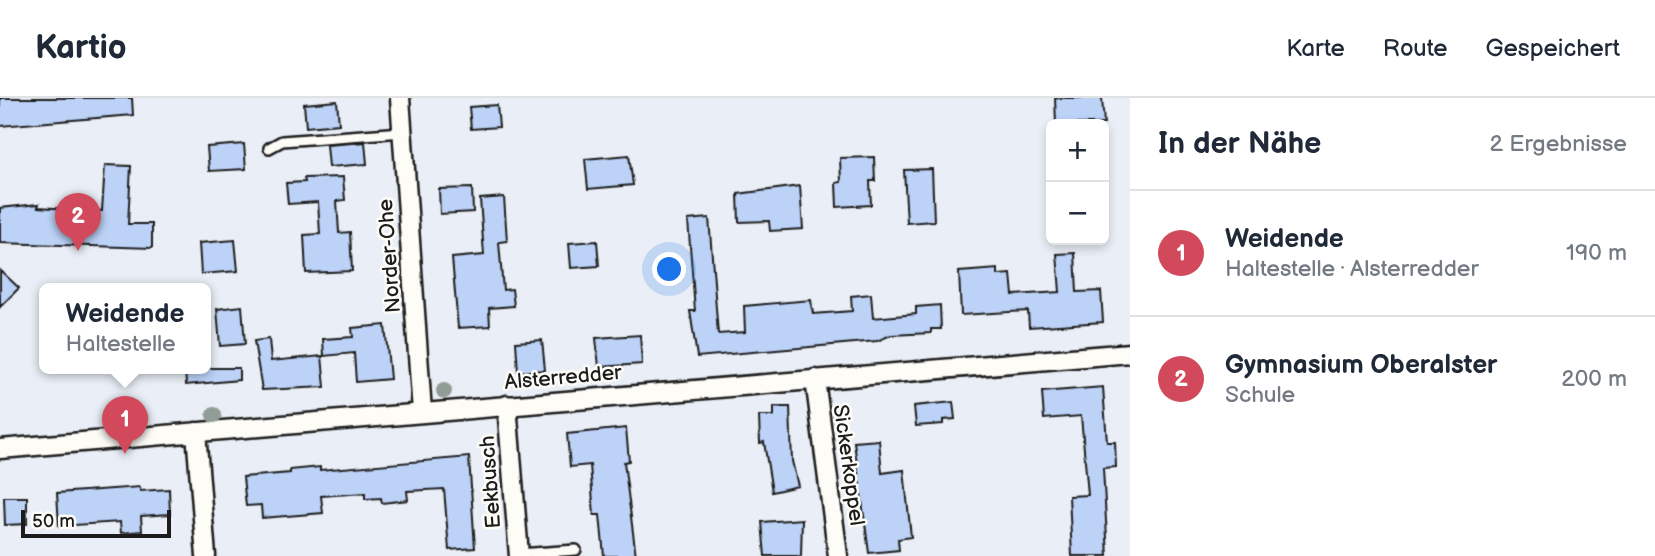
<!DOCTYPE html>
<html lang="de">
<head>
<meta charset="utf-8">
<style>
	:root { --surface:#fff; --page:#f6f6f7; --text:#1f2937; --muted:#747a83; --line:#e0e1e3; --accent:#d1495b }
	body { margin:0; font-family:"Balsamiq Sans",sans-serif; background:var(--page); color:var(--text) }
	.controls { position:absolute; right:21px; top:21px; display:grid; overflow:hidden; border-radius:10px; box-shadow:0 4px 10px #0003 }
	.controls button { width:63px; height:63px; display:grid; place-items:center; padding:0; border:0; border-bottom:2px solid var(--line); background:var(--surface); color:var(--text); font:35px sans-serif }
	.scale { position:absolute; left:21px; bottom:18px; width:150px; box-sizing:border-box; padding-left:7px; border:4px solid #1c1c1c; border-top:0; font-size:19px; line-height:24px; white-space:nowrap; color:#1c1c1c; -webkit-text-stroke:5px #fdfcf7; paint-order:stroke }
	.you { position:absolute; left:670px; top:172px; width:24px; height:24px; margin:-18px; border:5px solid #fff; border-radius:50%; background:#1a73e8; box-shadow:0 0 0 10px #1a73e833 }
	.badge { display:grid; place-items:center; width:46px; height:46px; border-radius:50%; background:var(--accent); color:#fff; font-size:23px; font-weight:700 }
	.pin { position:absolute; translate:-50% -58px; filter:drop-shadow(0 2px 4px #0008) }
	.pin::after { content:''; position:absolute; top:37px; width:24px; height:21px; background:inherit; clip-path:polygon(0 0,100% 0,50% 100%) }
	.popup { position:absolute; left:39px; top:185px; width:172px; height:91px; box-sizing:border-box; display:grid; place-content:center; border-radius:10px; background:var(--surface); filter:drop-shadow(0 2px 5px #0005); font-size:23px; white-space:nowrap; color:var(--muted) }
	.popup b { font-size:26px; color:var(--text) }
	.popup::after { content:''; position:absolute; left:50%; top:100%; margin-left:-14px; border:14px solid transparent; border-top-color:var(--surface) }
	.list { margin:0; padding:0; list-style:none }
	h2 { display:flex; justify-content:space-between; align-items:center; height:91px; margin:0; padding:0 28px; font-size:30px }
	h2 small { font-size:23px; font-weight:400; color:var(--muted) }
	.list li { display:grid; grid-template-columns:46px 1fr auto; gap:21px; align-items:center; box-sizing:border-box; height:126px; padding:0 28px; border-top:2px solid var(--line) }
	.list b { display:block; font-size:26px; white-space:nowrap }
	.list p { margin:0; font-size:23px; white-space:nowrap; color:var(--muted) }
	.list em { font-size:23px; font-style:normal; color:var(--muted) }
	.map { position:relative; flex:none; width:1130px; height:458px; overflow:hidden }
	header { display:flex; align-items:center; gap:42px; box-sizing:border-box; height:98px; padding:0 35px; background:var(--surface); border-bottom:2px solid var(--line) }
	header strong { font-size:33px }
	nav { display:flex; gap:38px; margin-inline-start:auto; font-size:24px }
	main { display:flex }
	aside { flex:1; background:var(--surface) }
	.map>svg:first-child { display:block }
</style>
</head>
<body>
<header>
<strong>Kartio</strong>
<nav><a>Karte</a><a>Route</a><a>Gespeichert</a></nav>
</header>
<main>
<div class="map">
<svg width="1130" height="458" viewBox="0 0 1130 458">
	<rect width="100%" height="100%" fill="#eaeff7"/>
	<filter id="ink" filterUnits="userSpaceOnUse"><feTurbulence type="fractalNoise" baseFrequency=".0143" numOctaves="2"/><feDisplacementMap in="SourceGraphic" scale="14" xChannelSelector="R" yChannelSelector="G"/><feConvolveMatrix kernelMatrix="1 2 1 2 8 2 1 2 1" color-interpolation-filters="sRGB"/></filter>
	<g filter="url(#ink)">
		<!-- building -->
		<path fill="#bcd2f7" stroke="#1c1c1c" stroke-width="2" d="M0 0H132L133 17 0 28Z
			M1055 0H1102L1104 26H1056Z
			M337 3 339 26 306 29 304 6Z
			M497 7 499 29 471 31 469 9Z
			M365 44 367 66 329 69 327 47Z
			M244 46 246 71 209 73 207 49Z
			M629 57 633 87 588 91 585 61Z
			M874 59 875 83H870L871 107 837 109 836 85 841 84 840 60Z
			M105 67 131 68 128 126H152V150L0 145V110L39 106 38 109 102 113Z
			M932 71 934 123 907 125 904 72Z
			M343 79 345 102 337 103 339 135 350 134 352 173 306 175 304 137 320 136 318 104 288 106 286 85 305 84 304 80Z
			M800 88 803 131 770 133 769 123 739 124 738 96Z
			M472 90 473 114 440 116 439 91Z
			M504 99 507 143 499 144 503 192 512 191 514 208 489 210 490 228 458 230 452 160 484 157 480 101Z
			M709 120 718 236 745 234 744 208 811 202 813 216 852 213 851 198 871 196 873 220 916 216V209L940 207 941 231H931V235L891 237 877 243 697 259 690 213H695L688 122Z
			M235 142 238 173 201 176 199 145Z
			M597 143 599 168 571 170 569 145Z
			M1075 155 1077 194 1101 193 1103 224 1029 229 1028 213 961 217 959 174 998 171V177L1011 176 1013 197 1060 194 1057 156Z
			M0 172 19 190 0 209Z
			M242 208 245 246 220 248 217 211Z
			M385 227 390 281 356 284 354 255 324 258 323 241 353 239 352 230Z
			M640 237 642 266 599 269 596 240Z
			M269 241 271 263 322 258 325 289 262 292 254 243Z
			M542 242 545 272 518 274 516 244Z
			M185 270H239V282L186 287Z
			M1103 289 1107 344H1115L1116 369 1103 370 1108 458H1072L1069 398 1088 397 1081 318 1044 321 1042 294Z
			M953 304 955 321 943 322V326L916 328 914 308Z
			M774 309H790L792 363 798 388 772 394 764 344 760 345 759 318H774Z
			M626 330 629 363 624 364 636 458H604L600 417H594L590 367 570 369 567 336Z
			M879 342 882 375 904 372 911 439 898 441 899 452 869 455 854 344Z
			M469 359 475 450 449 452 444 391 407 393 408 402 382 405 381 400 365 401V395L321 398 323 415 262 420 261 407 246 408 243 379 290 375V372L320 369V372Z
			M140 389V393L169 391 170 416 141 418 142 433 121 435 120 424 59 428 57 395Z
			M4 399H27V426L5 427Z
			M802 421 801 458H765L762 424Z"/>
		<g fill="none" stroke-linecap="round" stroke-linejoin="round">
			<defs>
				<path id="lane" d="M269 50 282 43 403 34
					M519 456 576 452"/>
				<path id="street" d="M400 0 422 314
					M815 281 838 458
					M507 307 519 458
					M196 334 206 458
					M0 351 1130 255"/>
			</defs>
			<!-- lane casing -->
			<use href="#lane" stroke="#1c1c1c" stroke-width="14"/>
			<!-- street casing -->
			<use href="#street" stroke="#1c1c1c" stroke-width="23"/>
			<!-- lane -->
			<use href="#lane" stroke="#fdfcf7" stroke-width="9"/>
			<!-- street -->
			<use href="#street" stroke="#fdfcf7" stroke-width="18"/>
		</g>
		<!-- trees -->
		<g fill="#909c96">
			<circle cx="444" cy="293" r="8"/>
			<circle cx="214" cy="317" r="8"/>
			<circle cx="140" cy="320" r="8"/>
		</g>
	</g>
	<g text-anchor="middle" stroke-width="5" stroke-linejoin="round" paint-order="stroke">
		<!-- street labels -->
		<g font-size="21" fill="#1c1c1c" stroke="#fdfcf7">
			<text transform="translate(389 158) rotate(-94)" y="7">Norder-Ohe</text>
			<text transform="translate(563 279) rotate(-5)" y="7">Alsterredder</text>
			<text transform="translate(849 367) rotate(82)" y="7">Sickerkoppel</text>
			<text transform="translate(490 384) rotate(-94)" y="7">Eekbusch</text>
		</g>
	</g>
</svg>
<div class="controls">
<button>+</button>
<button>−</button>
</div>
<div class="scale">50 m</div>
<div class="you"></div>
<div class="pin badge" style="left:125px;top:356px">1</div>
<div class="popup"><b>Weidende</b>Haltestelle</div>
<div class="pin badge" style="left:78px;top:153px">2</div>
</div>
<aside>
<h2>In der Nähe<small>2 Ergebnisse</small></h2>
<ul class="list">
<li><span class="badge">1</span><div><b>Weidende</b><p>Haltestelle · Alsterredder</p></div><em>190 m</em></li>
<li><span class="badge">2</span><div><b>Gymnasium Oberalster</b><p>Schule</p></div><em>200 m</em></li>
</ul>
</aside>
</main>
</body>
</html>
